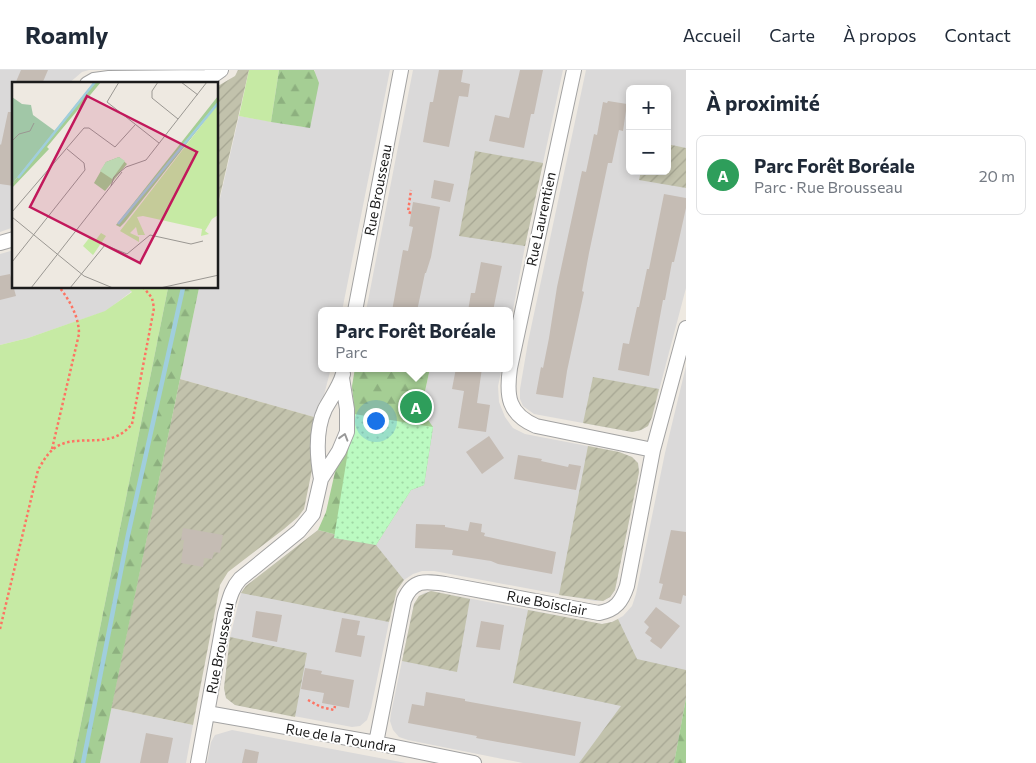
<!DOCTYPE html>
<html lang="fr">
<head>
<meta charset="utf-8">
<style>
	:root { --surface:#fff; --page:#f6f6f7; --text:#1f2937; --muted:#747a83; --line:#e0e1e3; --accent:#1a73e8 }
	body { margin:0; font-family:Commissioner,sans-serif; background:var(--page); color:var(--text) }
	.controls { position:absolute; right:15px; top:15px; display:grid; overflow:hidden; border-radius:8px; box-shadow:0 2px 8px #0003 }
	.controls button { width:45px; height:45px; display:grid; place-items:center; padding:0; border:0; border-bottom:1px solid var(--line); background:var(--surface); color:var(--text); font:25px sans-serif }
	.you { position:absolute; left:375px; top:350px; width:18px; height:18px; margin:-12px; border:4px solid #fff; border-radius:50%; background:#1a73e8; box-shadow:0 0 0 8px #1a73e833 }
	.badge { display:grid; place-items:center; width:32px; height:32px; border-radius:50%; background:var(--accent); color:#fff; font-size:16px; font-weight:700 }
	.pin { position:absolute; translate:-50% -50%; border:2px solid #fff; box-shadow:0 1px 5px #0006 }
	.popup { position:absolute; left:318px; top:237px; width:195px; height:65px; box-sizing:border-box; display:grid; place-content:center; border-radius:8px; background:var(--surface); filter:drop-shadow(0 1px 4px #0005); font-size:16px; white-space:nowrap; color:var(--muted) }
	.popup b { font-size:19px; color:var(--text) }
	.popup::after { content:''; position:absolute; left:50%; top:100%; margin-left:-10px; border:10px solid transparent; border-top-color:var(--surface) }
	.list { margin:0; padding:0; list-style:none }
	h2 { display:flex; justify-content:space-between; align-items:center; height:65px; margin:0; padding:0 20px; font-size:21px }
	h2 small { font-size:16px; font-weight:400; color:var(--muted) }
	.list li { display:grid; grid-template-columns:32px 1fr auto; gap:15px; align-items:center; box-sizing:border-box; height:80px; margin:0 10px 10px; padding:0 10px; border:1px solid var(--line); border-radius:8px }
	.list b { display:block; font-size:19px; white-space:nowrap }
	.list p { margin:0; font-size:16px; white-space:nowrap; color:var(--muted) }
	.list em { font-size:16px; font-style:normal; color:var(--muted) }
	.map { position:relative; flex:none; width:686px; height:693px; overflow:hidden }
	header { display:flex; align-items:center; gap:30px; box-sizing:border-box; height:70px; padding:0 25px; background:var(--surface); border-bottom:1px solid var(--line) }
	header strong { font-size:24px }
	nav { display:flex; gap:28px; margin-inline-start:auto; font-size:18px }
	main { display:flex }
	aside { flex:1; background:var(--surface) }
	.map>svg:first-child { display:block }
</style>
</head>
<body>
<header>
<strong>Roamly</strong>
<nav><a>Accueil</a><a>Carte</a><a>À propos</a><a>Contact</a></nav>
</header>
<main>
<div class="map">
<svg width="686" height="693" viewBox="0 0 686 693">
	<defs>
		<pattern id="construction-furrows" width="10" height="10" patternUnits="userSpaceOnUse" patternTransform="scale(1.25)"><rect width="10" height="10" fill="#c2c2ac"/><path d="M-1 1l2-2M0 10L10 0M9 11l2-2" fill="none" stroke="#a6a693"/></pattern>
		<pattern id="forest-firs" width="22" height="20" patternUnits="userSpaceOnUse" patternTransform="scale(1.25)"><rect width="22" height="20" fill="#a5ce94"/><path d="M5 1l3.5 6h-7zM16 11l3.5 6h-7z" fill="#8db07f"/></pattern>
		<pattern id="park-dots" width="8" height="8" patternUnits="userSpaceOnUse" patternTransform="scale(1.25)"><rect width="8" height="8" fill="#bbfac1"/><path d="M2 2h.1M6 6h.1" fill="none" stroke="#a0d6a5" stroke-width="1.8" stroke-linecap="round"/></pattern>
	</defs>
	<rect width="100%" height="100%" fill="#eee9e1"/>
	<!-- residential -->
	<path fill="#dad9d9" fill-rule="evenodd" d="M0 0H89L82 2 68 14H14V157L0 162Z
		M315 0H390L342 241H322V298H331L324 325 318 335 314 347 180 309 199 218H218V137L239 46 303 57Z
		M413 0H563L525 176 510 256V241H366Z
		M586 0H686V218L652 347 648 356 641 360 632 362 534 344 523 336 520 329V319L528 272ZM630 19H667V101H630Z
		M14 180V218H128L132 221 106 241 28 268 0 275V184Z
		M686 296V628L674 693H523L408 670 399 667 393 660 390 651 391 643 414 534 419 526 424 523 431 521 602 554 612 552 623 546 632 536 636 524 665 383Z
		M430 298H502L498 316 499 332 505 347 513 358 525 364 619 382 632 387 638 393 639 402 615 520 610 527 603 531H595L434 501H422L413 504 404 510 397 520 393 533 371 638 367 650 360 656 352 657 235 635 226 628 224 618 230 567 241 523 246 516 318 460 376 475 411 420 421 341Z
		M111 638 193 655 186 693H100Z
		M232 660 406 693H207L211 672 215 665Z"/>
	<!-- construction -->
	<path fill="url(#construction-furrows)" d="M238 0H249L219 130 218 129V16L235 6Z
		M667 74 686 78V118L639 110 641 101H667Z
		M475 81 543 93 525 176 459 166Z
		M593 307 659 319 652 347 648 356 641 360 632 362 583 353Z
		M180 309 314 347 311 367 313 395 304 439 298 447 284 459 228 502 220 515 193 655 111 638Z
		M588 376 619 382 632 387 638 393 639 402 615 520 610 527 603 531 559 525Z
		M318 460 376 475 404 510 397 520 389 552 241 523 246 516Z
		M431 521 470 529 457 602 402 591 414 534 419 526Z
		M528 540 602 554 612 552 618 549 637 589 686 600V628L674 693H579L621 636 513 613Z
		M230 567 307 583 295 647 235 635 226 628 224 618Z"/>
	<!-- grass -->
	<path fill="#c6eaa4" d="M249 0H279L271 52 239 46Z
		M128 218H168L73 693H0V275L28 268 105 241 132 222Z"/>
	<!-- forest -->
	<path fill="url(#forest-firs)" d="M279 0H314L319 13 310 58 271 52Z
		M168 218H199L100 693H73Z
		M355 298H430L421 340 433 357 424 415 411 420 376 475 318 460 326 442 337 393 350 373 355 346 352 316Z
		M686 628V693H674Z"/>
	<!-- park -->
	<path fill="url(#park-dots)" d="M354 344 433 357 424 415 411 420 376 475 334 468Z"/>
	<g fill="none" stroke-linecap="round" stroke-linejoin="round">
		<!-- stream -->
		<path stroke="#a0cedd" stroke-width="4.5" d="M83 693 128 465 183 218"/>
	</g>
	<!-- building -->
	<path fill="#c5bcb4" d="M21 0H48L42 14H15Z
		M439 0H463L461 12 470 14 468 27 459 26 449 77 423 72 430 32H433Z
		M520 0H543L534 44H531L524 78 489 71 495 45 509 48Z
		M608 31 627 34 623 61 619 60 612 93H608L589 183 582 221 584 222 567 301 563 328 536 324 541 297 543 298 549 268 557 217 582 101 586 102 594 64 597 65 603 32 607 33Z
		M8 42H14V116L0 114V74L1 75Z
		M434 110 454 114 450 132 431 128Z
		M664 124 686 128V138L674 192H672L665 230H663L649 306 618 300 623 273 629 274 637 237H639L647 199H649Z
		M413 132 440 137 431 187 426 203H425L417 241H392L403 180 408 181 413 157 409 156Z
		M481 192 502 196 493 241H468L471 223H475Z
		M10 204 16 226 0 230V206Z
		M456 298H482L477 333 490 335 486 362 458 358 464 321 452 319Z
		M489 366 504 388 482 404 466 382Z
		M518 385 542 389 541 391 568 397 569 394 581 396 576 420 514 409Z
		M470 452 482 454 481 462 485 463 484 466 556 482 552 504 498 494 491 491 452 485 453 480 415 478 416 454 445 455V457L468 461Z
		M183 458 223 465 220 483 214 482 212 489 204 488 203 497 181 493 184 470H181Z
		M671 460 686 462V526L683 525 681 534 659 529 663 514 659 513Z
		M656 537 680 556 661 579 650 571 652 568 645 563 649 557 644 552Z
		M256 541 282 545 277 572 252 567Z
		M342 548 360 551 357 565 365 566 361 587 335 582Z
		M481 551 504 555 500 580 476 577Z
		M305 598 322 601 321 604 354 610 349 638 322 633 324 623 301 619Z
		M426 622 465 629V631L581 652 575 686 476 668 477 666 408 653 412 634 424 636Z
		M146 663 173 668 168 693H140Z
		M245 679 259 682 257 693H242Z"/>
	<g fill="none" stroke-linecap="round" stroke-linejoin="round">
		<defs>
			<path id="minor" d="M87 14 94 10 109 8 206 7 214 5 221 0
				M0 173 14 169
				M355 241 401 0
				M510 298 574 0
				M510 298C506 326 508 344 536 356L653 380
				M321 409C317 387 315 360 325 339 331 328 340 316 343 304
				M207 643 376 673 474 693
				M376 673 404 530C413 509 425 511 445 514L599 543C616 540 622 531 627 516L653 380 686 258
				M198 693 225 544C229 531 231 519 240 509L299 461 313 444 321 409 339 381 347 362V339L342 308"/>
		</defs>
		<!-- minor casing -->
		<use href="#minor" stroke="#a3a3a3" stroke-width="16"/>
		<!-- path -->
		<path stroke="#fd7463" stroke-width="2.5" stroke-dasharray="2.5 2.5" stroke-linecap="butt" d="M411 143 408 142 411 120
			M52 379 79 264C79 247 70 231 60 218
			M0 559 38 400C42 393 46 386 52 380 75 360 109 383 132 354L154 238 152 228 144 218
			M308 630 321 637 334 640 335 636"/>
		<!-- minor -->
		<use href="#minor" stroke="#fff" stroke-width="14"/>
	</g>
	<!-- one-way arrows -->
	<defs><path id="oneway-chevron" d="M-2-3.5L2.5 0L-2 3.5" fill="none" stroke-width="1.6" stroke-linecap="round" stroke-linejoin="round" transform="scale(1.25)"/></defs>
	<use stroke="#999" href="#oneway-chevron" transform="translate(344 367) rotate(-73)"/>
	<g text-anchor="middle" stroke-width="4" stroke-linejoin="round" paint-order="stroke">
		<!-- street labels -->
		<g font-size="14" fill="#1c1c1c" stroke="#fff">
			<text transform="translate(378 120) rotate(-79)" y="5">Rue Brousseau</text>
			<text transform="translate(541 149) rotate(-78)" y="5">Rue Laurentien</text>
			<text transform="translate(547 533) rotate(11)" y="5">Rue Boisclair</text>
			<text transform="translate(220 578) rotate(-79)" y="5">Rue Brousseau</text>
			<text transform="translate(341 668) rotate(10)" y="5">Rue de la Toundra</text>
		</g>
	</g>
	<!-- overview -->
	<g transform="translate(12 12)">
		<rect width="206" height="206" fill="#eee9e1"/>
		<path d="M206 22V133L200 137 193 149 197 152 189 154 190 147 131 134 125 135 133 153H126L124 145 118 151 127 155V160L108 149ZM89 151 94 154 81 173 71 164 78 155 83 159Z" fill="#c6eaa4"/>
		<path d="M82 0H89L35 65 37 67 0 106V102ZM206 14V22L113 140 108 145 104 143ZM107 75 115 82 93 109 82 101 94 80Z" fill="#a5ce94"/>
		<path d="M0 15 10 22 19 23 21 33 43 49 0 102Z" fill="#a1c7a7"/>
		<path d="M107 75 113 79 100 97 88 89 94 80Z" fill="#bbfac1"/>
		<path fill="none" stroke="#a0cedd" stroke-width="2.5" d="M6 96 83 0M106 142 207 20"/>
		<path fill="none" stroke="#9a9792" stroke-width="1" d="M107 0 95 20 147 61M146 0 140 9V16L166 37M169 0 186 13M0 59 7 52 18 49 22 41M99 104 102 95 114 85 134 78 195 0M0 130 72 46H77L103 65 123 43M0 135 72 194 101 206M0 180 73 88 72 81 55 67M19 206 110 90M58 206 93 163 115 172 138 153 179 162 191 159M148 206 207 193"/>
		<path fill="#c2185b" fill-opacity="0.15" stroke="#c2185b" stroke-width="2.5" d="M75 14 185 70 128 181 18 125Z"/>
		<rect width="206" height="206" fill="none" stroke="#1c1c1c" stroke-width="2.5"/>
	</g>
</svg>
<div class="controls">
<button>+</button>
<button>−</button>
</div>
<div class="you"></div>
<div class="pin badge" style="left:416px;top:337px;background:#2e9e5b">A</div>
<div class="popup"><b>Parc Forêt Boréale</b>Parc</div>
</div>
<aside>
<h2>À proximité<small></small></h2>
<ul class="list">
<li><span class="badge" style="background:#2e9e5b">A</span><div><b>Parc Forêt Boréale</b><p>Parc · Rue Brousseau</p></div><em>20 m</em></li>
</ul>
</aside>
</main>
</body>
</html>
